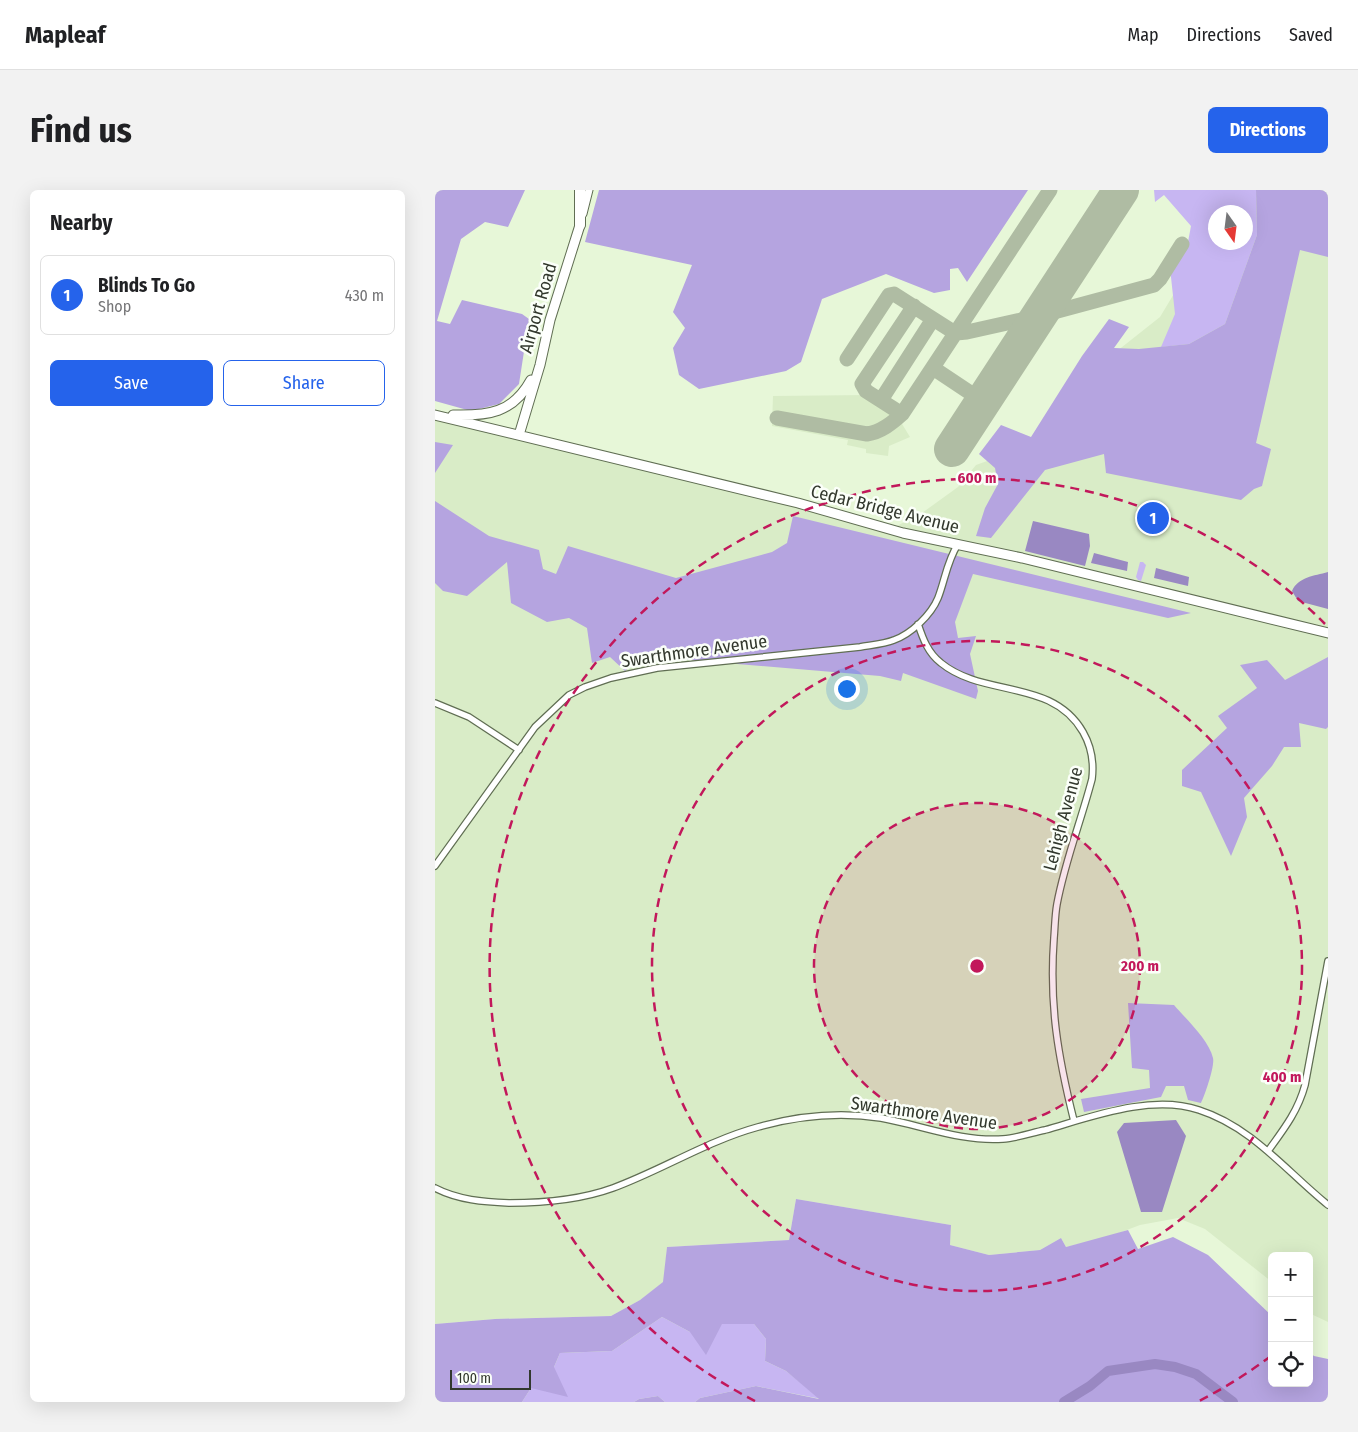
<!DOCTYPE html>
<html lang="en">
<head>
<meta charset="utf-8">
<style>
	:root { --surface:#fff; --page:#f2f2f2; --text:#202124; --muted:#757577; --line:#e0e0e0; --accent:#2563eb }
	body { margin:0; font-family:"Fira Sans Condensed",sans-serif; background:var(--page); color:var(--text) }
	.controls { position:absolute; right:15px; bottom:15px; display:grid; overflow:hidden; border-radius:8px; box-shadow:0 5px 20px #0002 }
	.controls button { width:45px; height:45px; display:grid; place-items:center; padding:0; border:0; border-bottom:1px solid var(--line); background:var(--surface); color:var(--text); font:25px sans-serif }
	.compass { position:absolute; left:773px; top:15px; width:45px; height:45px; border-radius:50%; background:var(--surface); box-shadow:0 5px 20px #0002; rotate:166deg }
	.scale { position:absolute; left:15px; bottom:12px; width:81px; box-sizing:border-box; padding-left:5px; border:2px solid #32382d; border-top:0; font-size:14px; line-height:18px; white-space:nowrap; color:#32382d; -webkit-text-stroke:4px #fbfff9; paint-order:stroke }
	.you { position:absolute; left:411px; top:498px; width:18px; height:18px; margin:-12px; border:4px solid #fff; border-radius:50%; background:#1a73e8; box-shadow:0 0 0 8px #1a73e833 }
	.badge { display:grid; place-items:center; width:32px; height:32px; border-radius:50%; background:var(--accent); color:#fff; font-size:16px; font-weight:700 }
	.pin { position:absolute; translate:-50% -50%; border:2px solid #fff; box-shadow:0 1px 5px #0006 }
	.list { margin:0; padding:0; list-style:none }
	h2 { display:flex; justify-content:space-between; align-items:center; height:65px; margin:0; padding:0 20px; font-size:21px }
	h2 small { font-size:16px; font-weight:400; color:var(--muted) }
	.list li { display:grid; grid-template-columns:32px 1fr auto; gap:15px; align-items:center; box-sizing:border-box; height:80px; margin:0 10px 10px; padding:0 10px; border:1px solid var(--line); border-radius:8px }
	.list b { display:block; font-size:19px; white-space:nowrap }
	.list p { margin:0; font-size:16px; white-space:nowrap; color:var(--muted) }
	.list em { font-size:16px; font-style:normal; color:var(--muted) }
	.actions { display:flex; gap:10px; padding:15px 20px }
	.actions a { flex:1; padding:11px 0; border:1px solid var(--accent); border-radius:8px; text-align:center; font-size:18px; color:var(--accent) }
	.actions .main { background:var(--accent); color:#fff }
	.icon { flex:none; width:28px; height:28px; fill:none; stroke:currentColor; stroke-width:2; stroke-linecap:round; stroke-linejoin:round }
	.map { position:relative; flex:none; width:893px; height:1212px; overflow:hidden; border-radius:8px }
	header { display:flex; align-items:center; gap:30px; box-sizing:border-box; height:70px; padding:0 25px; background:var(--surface); border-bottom:1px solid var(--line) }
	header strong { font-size:24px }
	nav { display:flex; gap:28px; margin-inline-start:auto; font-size:18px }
	.intro { display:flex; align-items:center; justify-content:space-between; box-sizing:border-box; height:120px; padding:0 30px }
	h1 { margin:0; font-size:35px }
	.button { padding:12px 22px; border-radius:8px; background:var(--accent); color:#fff; font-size:18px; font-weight:700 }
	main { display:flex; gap:30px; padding:0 30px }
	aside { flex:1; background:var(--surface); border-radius:8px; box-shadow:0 5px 20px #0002 }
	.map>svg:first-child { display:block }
</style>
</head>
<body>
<header>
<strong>Mapleaf</strong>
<nav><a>Map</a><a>Directions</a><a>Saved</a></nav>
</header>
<div class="intro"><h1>Find us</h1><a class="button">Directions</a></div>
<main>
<aside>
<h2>Nearby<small></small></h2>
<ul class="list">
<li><span class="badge">1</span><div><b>Blinds To Go</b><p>Shop</p></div><em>430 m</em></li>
</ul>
<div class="actions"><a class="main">Save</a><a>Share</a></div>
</aside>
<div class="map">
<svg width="893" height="1212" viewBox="0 0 893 1212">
	<rect width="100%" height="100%" fill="#e7f7d8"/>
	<!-- built -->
	<path fill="#d9ecc7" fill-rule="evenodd" d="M773 0H893V1132L874 1123V1066H837V1092L770 1039 743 1028 705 1035 676 1046 631 1057 626 1048 605 1060 554 1065 515 1055 516 1035 361 1009 354 1050 232 1057 229 1092 205 1110 176 1126 60 1129 0 1134V225L456 339 487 323 523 297 541 275 580 261 614 239 677 165 725 127 758 72ZM781 22H811V52H781Z
		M432 205 465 226 464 229 475 247 454 256 453 266 431 263V259L412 255 413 250 337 236 338 206Z"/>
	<!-- green -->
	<path fill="#c7b6f2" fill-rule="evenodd" d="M719 0H821L822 45 790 134 754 154 726 157 740 124 735 78 752 57 756 36 729 5 720 12ZM781 22H811V52H781Z
		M705 372H708L711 375 706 391 703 390 701 387Z
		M227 1127 255 1142 287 1134H319L331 1149 330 1171 351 1181 386 1209 321 1196 265 1208 260 1212H230L223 1206 204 1209 199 1212H87L96 1198 119 1177 125 1163 177 1161Z"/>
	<!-- forest -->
	<path fill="#b5a4e0" d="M0 0H90L73 37 50 32 26 49 2 131 15 134 27 110 87 124 94 129 84 194 64 214 36 221 0 211Z
		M164 0H593L532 92 523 78 515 79V100L499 103 451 84 387 109 366 172 351 181 264 199 244 185 238 158 250 138 238 122 257 75 150 52Z
		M821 0H893V67L865 60 821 253 836 259 827 296 819 299 806 310 671 283 669 264 610 280 556 348 541 346 550 318 563 294 560 278 544 264 566 235 596 247 647 166 674 129 694 137 679 158 704 159 754 154 790 134 822 45Z
		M0 252 18 255 0 283Z
		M0 311 54 346 104 360 108 379 121 384 133 356 241 388 337 362 352 353 358 326 756 423 733 428 538 384 520 432 523 448 541 446 535 464 543 501 541 509 468 483 466 491 445 486 207 466 190 481 175 467 157 473 152 438 134 428 112 432 76 413 72 372 32 406 8 401 0 393Z
		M893 467V537L891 539 864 533 866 557H849L837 576 809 608 812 627 796 666 766 602 747 596V580L792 538 783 526 822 498 805 475 832 470 850 490Z
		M693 813 739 815C750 828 774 850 778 868 780 876 770 905 766 913L753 910 749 896H731L726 907 649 922 646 909 715 898 714 880 697 878Z
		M361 1009 516 1035 515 1055 554 1065 605 1060 626 1048 631 1057 693 1040 703 1059 738 1047 773 1065 837 1126V1193H874V1162L879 1166 893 1169V1212H260L265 1208 321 1196 384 1209 351 1181 330 1171 331 1149 319 1134H287L271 1165 255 1142 227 1127 177 1161 125 1163 119 1177 133 1207 96 1198 87 1212H0V1134L60 1129 176 1126 205 1110 228 1092 232 1057 354 1050Z
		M223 1206 230 1212H199L204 1209Z"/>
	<!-- water -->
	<path fill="#9988c2" d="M598 331 654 344 655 356 650 376 590 361Z
		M659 363 693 372 692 381 656 373Z
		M721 378 754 387 753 396 719 388Z
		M893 382V419L863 411 857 401C863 387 879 386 893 382Z
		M741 930 751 946 727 1022H706L682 942 689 933Z"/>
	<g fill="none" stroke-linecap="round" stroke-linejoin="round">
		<!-- river -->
		<path stroke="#9988c2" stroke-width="10" d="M629 1212 655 1196 673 1181 720 1174 740 1177 761 1184 798 1212"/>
		<!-- taxiway -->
		<path stroke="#afbca3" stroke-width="15" d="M412 169 454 105 459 104 517 141 521 143 532 142 604 126 719 95 725 89 747 54
			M498 178 543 208 551 206
			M446 210 498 129
			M467 224 431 201 427 194 479 116
			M342 228 432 244C446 242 457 233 467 224L615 0"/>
		<!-- runway -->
		<path stroke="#afbca3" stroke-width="36" d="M517 259 686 0"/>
		<defs>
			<path id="minor" d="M483 434C488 449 493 463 506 473 549 508 617 488 648 542 656 556 659 573 657 589 646 631 630 671 622 714 620 725 620 736 619 748 614 815 623 867 639 931
				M0 513 34 527 84 560
				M0 676 100 537 134 505 150 497 176 488 222 478 425 457C436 455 449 454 459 450 476 444 496 425 503 408 510 390 512 371 523 354
				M833 961C849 939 863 921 870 895L893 771
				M0 998C23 1010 49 1012 74 1013 109 1013 145 1010 178 998 227 980 272 951 323 937 362 926 406 922 446 928 486 935 526 952 568 949 582 948 596 943 610 940 656 927 716 904 764 920 817 937 851 981 893 1015"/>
			<path id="tertiary" d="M148 24 154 0"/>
			<path id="primary" d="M0 225 363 313 468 343 587 368 893 443
				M18 225C53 226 78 223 96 190
				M84 245 105 175 115 130 145 35"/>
			<path id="motorway" d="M145 35V0"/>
		</defs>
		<!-- minor casing -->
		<use href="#minor" stroke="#606e53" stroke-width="8"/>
		<!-- tertiary casing -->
		<use href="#tertiary" stroke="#606e53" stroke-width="9"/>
		<!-- primary casing -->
		<use href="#primary" stroke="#606e53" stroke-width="11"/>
		<!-- motorway casing -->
		<use href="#motorway" stroke="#606e53" stroke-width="12"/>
		<!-- minor -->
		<use href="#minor" stroke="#fff" stroke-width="5.5"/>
		<!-- tertiary -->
		<use href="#tertiary" stroke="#fff" stroke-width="7"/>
		<!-- primary -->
		<use href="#primary" stroke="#fff" stroke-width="9"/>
		<!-- motorway -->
		<use href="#motorway" stroke="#fff" stroke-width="10"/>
	</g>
	<!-- distance rings -->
	<circle cx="542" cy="776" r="163" fill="#c2185b" fill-opacity=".12"/>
	<g fill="none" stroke="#c2185b" stroke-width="2.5" stroke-dasharray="9 6">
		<circle cx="542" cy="776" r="163"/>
		<circle cx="542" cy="776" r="325"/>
		<path d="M836 1166A488 488 0 0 1 764 1211M320 1211A488 488 0 1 1 890 434"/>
	</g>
	<g text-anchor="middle" stroke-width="5" stroke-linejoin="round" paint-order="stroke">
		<!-- street labels -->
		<g font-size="18" fill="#32382d" stroke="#fbfff9">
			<text transform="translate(103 118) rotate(-74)" y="6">Airport Road</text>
			<text transform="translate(450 319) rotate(14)" y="6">Cedar Bridge Avenue</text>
			<text transform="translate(259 461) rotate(-8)" y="6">Swarthmore Avenue</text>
			<text transform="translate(628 629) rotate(-75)" y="6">Lehigh Avenue</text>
			<text transform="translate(489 923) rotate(8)" y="6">Swarthmore Avenue</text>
		</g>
	</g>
	<circle cx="542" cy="776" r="8" fill="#c2185b" stroke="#fbfff9" stroke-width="2.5"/>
	<g font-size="15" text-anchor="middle" font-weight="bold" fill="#c2185b" stroke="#fbfff9" stroke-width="5" stroke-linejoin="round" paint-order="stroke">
		<text x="542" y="293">600 m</text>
		<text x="705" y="781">200 m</text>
		<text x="847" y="892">400 m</text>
	</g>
</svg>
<div class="controls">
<button>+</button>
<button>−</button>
<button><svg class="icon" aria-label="locate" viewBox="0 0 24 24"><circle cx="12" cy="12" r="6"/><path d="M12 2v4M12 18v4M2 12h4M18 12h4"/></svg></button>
</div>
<svg class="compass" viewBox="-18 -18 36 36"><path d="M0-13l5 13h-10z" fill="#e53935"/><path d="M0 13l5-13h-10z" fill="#757577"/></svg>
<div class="scale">100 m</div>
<div class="you"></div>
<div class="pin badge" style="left:718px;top:328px">1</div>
</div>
</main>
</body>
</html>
